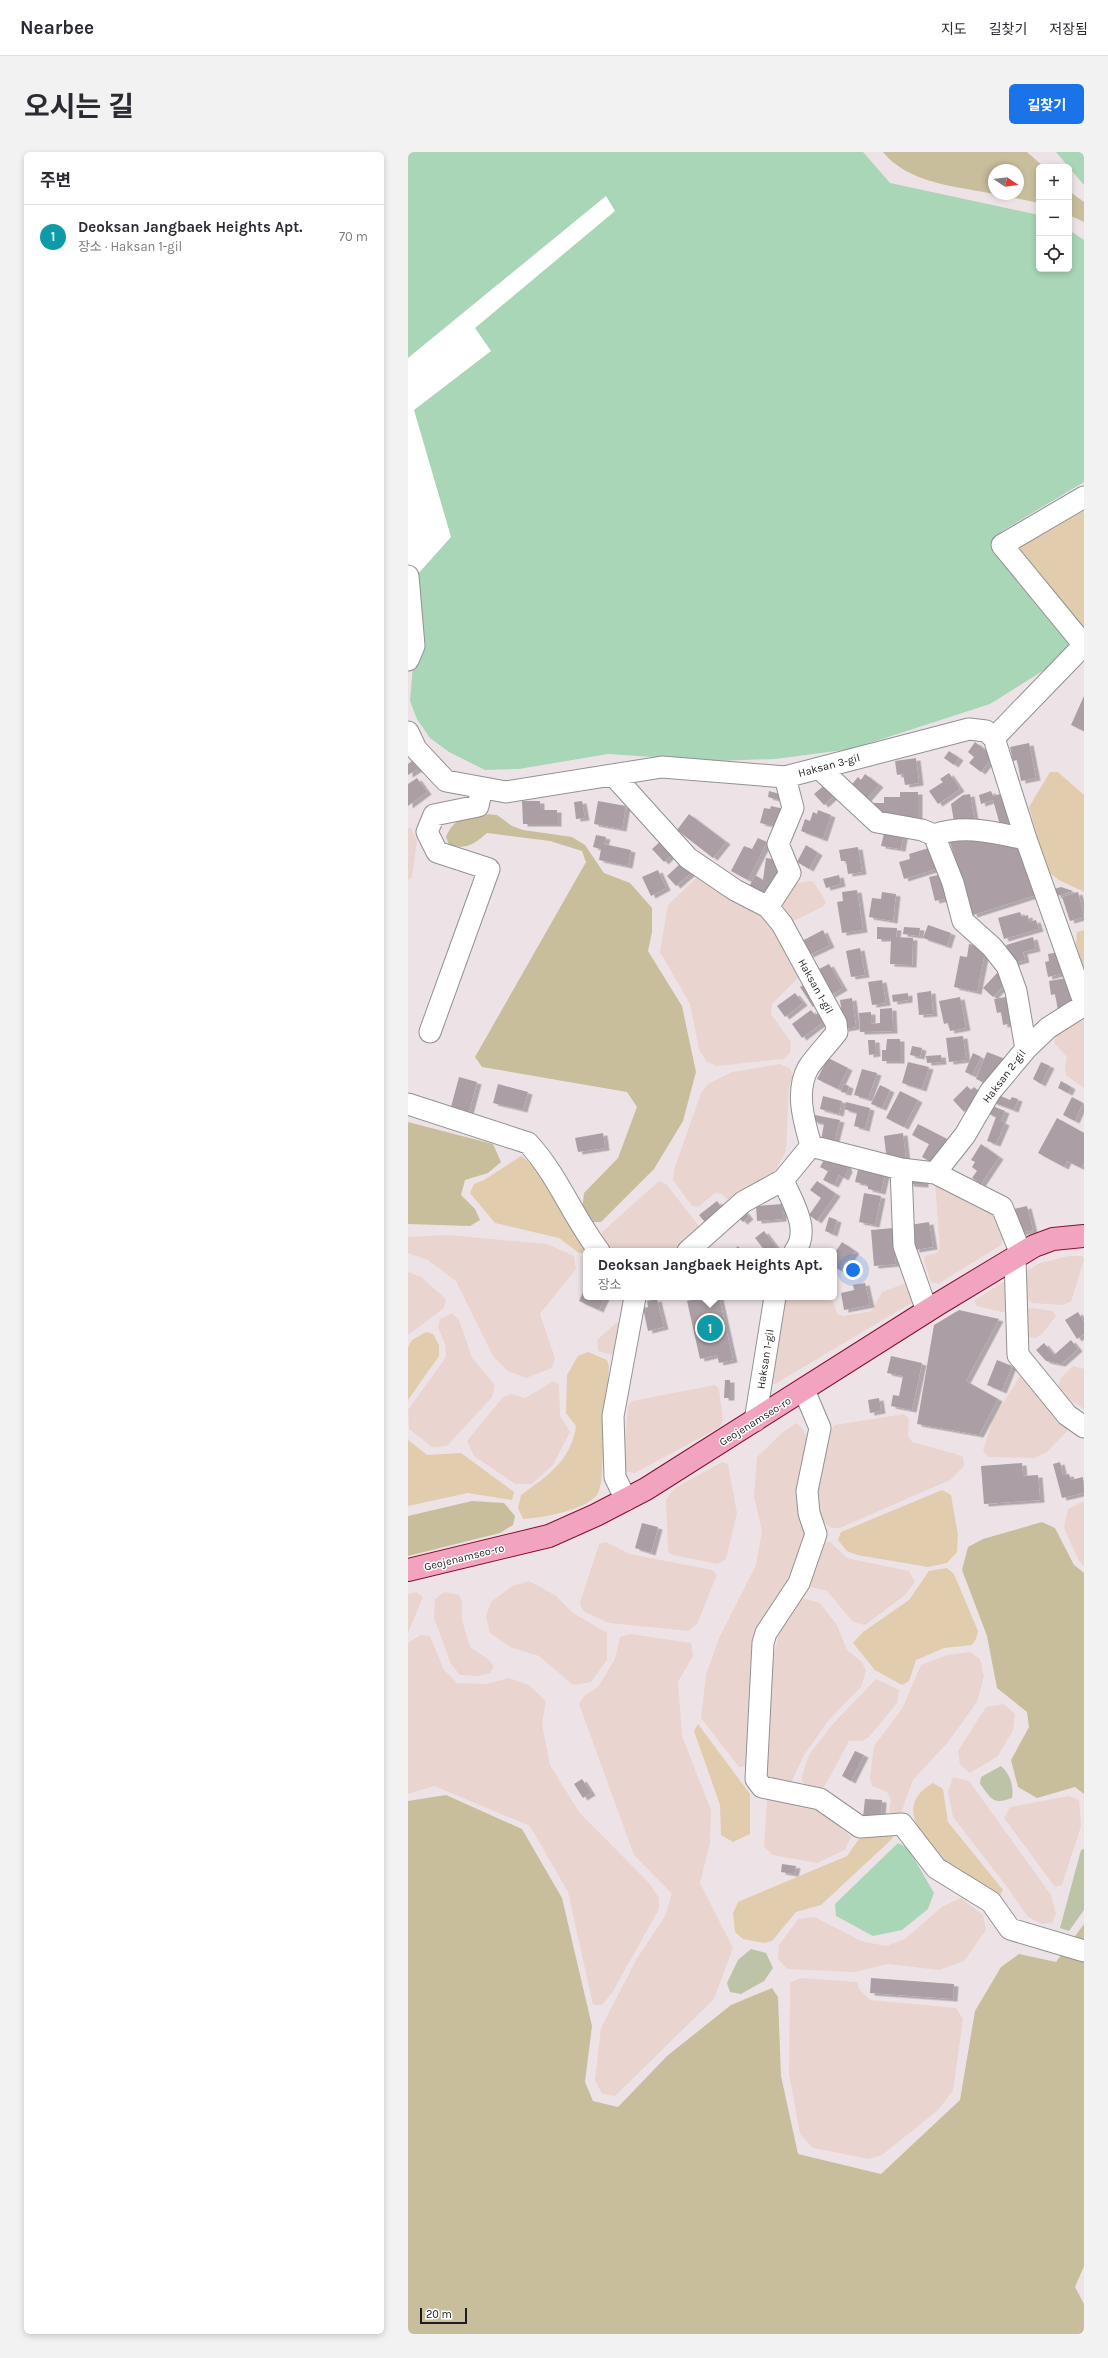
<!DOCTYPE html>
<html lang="ko">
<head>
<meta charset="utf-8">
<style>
	:root { --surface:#fff; --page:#f2f2f3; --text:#2b2b33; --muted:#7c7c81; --line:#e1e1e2; --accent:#1a73e8 }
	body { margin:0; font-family:Karla,"Noto Sans KR",sans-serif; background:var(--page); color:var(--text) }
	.controls { position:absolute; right:12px; top:12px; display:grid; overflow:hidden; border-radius:6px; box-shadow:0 2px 6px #0003 }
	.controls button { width:36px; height:36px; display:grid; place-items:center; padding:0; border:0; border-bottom:1px solid var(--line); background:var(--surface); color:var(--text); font:20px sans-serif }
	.compass { position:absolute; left:580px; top:12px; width:36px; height:36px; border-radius:50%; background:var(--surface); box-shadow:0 2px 6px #0003; rotate:103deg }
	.scale { position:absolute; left:12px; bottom:10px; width:47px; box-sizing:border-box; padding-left:4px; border:2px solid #1d1d1d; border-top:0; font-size:11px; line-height:14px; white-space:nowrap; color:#1d1d1d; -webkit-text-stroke:3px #fff; paint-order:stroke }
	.you { position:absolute; left:445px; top:1118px; width:14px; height:14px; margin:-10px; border:3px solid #fff; border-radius:50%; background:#1a73e8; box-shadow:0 0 0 6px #1a73e833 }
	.badge { display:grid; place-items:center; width:26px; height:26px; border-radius:50%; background:var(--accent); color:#fff; font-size:13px; font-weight:700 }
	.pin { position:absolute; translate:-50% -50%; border:2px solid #fff; box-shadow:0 1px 4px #0006 }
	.popup { position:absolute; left:175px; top:1096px; width:254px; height:52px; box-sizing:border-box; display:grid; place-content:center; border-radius:6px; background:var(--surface); filter:drop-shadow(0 1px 3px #0005); font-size:13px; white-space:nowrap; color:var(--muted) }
	.popup b { font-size:15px; color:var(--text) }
	.popup::after { content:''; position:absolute; left:50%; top:100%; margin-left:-8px; border:8px solid transparent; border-top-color:var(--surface) }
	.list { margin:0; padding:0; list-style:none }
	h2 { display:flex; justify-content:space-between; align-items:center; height:52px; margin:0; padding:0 16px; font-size:17px }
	h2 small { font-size:13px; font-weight:400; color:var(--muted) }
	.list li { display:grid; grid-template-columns:26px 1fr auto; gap:12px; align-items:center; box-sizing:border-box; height:64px; padding:0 16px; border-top:1px solid var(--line) }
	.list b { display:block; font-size:15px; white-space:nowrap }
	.list p { margin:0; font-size:13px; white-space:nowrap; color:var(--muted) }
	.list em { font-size:13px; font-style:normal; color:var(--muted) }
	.icon { flex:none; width:22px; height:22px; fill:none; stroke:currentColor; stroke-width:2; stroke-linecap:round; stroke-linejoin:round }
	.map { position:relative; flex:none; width:676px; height:2182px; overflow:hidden; border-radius:6px }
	header { display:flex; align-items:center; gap:24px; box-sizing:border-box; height:56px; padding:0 20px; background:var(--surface); border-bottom:1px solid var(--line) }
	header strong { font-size:19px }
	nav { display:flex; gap:22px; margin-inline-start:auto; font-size:14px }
	.intro { display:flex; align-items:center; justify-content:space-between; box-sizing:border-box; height:96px; padding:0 24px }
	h1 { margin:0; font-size:28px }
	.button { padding:10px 18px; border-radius:6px; background:var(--accent); color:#fff; font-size:14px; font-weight:700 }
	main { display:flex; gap:24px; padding:0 24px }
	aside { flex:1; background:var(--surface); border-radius:6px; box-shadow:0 2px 6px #0003 }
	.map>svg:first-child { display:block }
</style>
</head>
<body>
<header>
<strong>Nearbee</strong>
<nav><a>지도</a><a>길찾기</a><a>저장됨</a></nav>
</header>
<div class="intro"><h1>오시는 길</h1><a class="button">길찾기</a></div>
<main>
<aside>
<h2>주변<small></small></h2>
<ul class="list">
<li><span class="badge" style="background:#0f9aa8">1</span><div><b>Deoksan Jangbaek Heights Apt.</b><p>장소 · Haksan 1-gil</p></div><em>70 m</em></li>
</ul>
</aside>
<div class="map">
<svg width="676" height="2182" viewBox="0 0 676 2182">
	<defs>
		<filter id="shadow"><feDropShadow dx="4.5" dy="2.5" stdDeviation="0" flood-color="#0004"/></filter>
	</defs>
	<rect width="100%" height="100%" fill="#ede3e6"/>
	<!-- farmland -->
	<path fill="#ead4d0" d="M0 676H3L9 689 4 725 0 728Z
		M287 727H293L353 761 366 775 391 820 390 826 364 852 363 862 383 890 382 901 376 907 309 914 299 910 291 898 282 852 252 800 260 753Z
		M402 729 406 730 418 750 416 754 386 769 381 768 370 754 383 732Z
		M676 867V936L658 923 657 916 659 905 646 891 647 884Z
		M372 912 382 916 385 924 381 935 378 999 365 1023 326 1047H319L314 1042 307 1041 290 1055 284 1054 265 1028 266 1018 293 941 300 932 324 920Z
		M251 1029 258 1032 291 1074 292 1080 268 1099H205L194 1087V1080Z
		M527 1031 587 1060 593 1074 595 1087 593 1093 530 1132 523 1130 516 1109 517 1104 528 1101 532 1097Z
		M40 1083 139 1092 166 1104 168 1117 132 1162 147 1206 144 1216 118 1226 100 1219 85 1204 48 1129 20 1108 0 1101V1085Z
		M660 1104H674L676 1108 663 1150 654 1153 624 1151 617 1144 619 1119 630 1112Z
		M0 1120 13 1125 38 1147 36 1156 0 1183Z
		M595 1130 599 1131V1161L568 1154 567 1148Z
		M496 1132 502 1133 505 1150 367 1232H363L374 1145H424L429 1162 435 1164 464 1159 474 1140Z
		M625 1156 645 1159 648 1164 635 1181 628 1186 621 1185 617 1180 620 1157Z
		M44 1161 51 1168 64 1206 87 1233 84 1245 39 1294 24 1295 1 1277 0 1258 38 1205 37 1192 30 1175 32 1167Z
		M209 1170 215 1176 209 1196 204 1203 190 1199 189 1188Z
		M665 1214 676 1217V1257L657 1245 650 1235 653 1226Z
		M612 1224 659 1272 660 1278 639 1300 626 1306 580 1305 575 1299 585 1267Z
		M146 1229 151 1233 152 1264 162 1280 145 1313 124 1332H107L66 1304 59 1289 95 1245 103 1242 117 1246Z
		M307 1233 311 1237 315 1268 312 1275 227 1321 219 1320 215 1315 220 1254 224 1249Z
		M496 1262 501 1267 500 1283 504 1290 548 1302 555 1305 556 1314 542 1328 432 1376H423L413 1368 408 1352 422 1279 427 1273Z
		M388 1271 394 1276 400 1287 388 1345 397 1384 386 1424 349 1480 339 1614 331 1615 293 1566 298 1523 311 1486 348 1413 354 1379 346 1344 349 1305 374 1281Z
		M314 1310 320 1312 329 1361 318 1407 310 1412 265 1403 260 1400 258 1347 267 1336Z
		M676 1349V1414L671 1409 656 1376 660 1357Z
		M421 1389 439 1406 501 1419 507 1430 497 1443 457 1473 445 1470 419 1439 402 1435 398 1428 412 1394Z
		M198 1390 222 1402 304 1418 309 1423 289 1472 281 1479 201 1471 175 1459 172 1451 191 1392Z
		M121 1429 147 1443 165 1461 199 1481V1508L183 1530 165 1533 131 1504 102 1495 82 1481 78 1464 83 1450 104 1434Z
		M8 1440 15 1445 0 1481V1442Z
		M36 1440 51 1443 54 1450V1468L62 1495 81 1508 86 1514 82 1521 70 1524 52 1523 43 1512 26 1466 27 1447Z
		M394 1446 412 1451 429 1473 439 1498 454 1510 458 1519 453 1535 421 1568 396 1603 384 1629 376 1632 360 1627 357 1620 364 1512 371 1481Z
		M222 1482 283 1491 285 1504 270 1530 274 1584 303 1658 302 1691 292 1731 325 1796 306 1847 207 1944 194 1942 187 1928 193 1876 228 1808 257 1764 264 1742 226 1703 171 1552 177 1543 190 1535 207 1507 212 1485Z
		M13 1483 22 1484 36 1518 49 1531 78 1532 101 1526 121 1533 138 1549 134 1572 142 1613 171 1660 241 1731 251 1746V1757L204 1841 194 1853H185L160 1740 122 1674 26 1634 0 1642V1491Z
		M562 1500 572 1507 576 1524 569 1550 540 1590 505 1628 493 1661 485 1664 481 1660 483 1648 479 1640 464 1634 462 1626 466 1594 494 1557 513 1513 539 1503Z
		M468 1527 491 1538 489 1551 461 1585 454 1589H441L417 1634 412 1637 397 1633 393 1627 401 1603 424 1573Z
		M596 1552 607 1562 605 1578 590 1604 562 1621 552 1613 550 1599 578 1555Z
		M545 1625 561 1629 643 1743 648 1762 644 1771 634 1772 620 1765 599 1735 545 1665 540 1640Z
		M661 1644 671 1648 673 1674 654 1733 647 1735 596 1666 602 1655Z
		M371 1647 411 1658 443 1685 437 1698 409 1711 364 1703 356 1694 359 1648Z
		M553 1746 575 1763 578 1778 556 1809 531 1818 480 1812 447 1820 379 1817 370 1807 371 1793 390 1767 407 1765 453 1789 478 1794 497 1787 535 1754Z
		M393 1826 449 1830 452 1838 462 1848 548 1856 555 1867 545 1939 529 1959 474 2003 461 2007 405 1996 392 1982 381 1922 382 1831Z"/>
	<!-- grass -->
	<path fill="#e2ccae" d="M676 354V475L610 400 613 389Z
		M642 620H650L676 643V740L651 728 639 719 621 655Z
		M676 778V817L668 793 669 780Z
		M113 1004C137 1020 160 1067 176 1093L178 1101H171L151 1086 87 1071 62 1041 66 1032 76 1028Z
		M18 1180 25 1182 31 1193V1204L0 1248V1195L4 1188Z
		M180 1200 199 1208 201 1215 193 1331C192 1334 191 1340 189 1343 177 1358 134 1366 115 1367L110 1356 113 1343C139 1324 163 1309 168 1274L158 1261 159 1223 170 1204Z
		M0 1288 19 1303 53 1301 106 1340 104 1348 60 1341 0 1354Z
		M534 1338 543 1343 550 1383 549 1400 539 1411 520 1415 449 1403 439 1399 430 1388 433 1380Z
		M539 1416 546 1422 570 1479 568 1487 564 1493 536 1496 508 1508 501 1529 494 1533 467 1518 445 1491 455 1480 501 1448 521 1419Z
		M290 1572 342 1642V1682L325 1690 313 1683 312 1653 286 1579Z
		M525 1631 535 1637 540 1670 595 1738 592 1743 586 1742C572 1734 543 1721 532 1710 528 1705 524 1698 520 1692 504 1670 495 1648 525 1631Z
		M483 1681 485 1686 413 1753 388 1760 364 1789 356 1791 335 1787 327 1780 325 1761 330 1750 439 1704 453 1684Z"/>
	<!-- forest -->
	<path fill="#c8be9c" d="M475 0H619L636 15H631V51L588 42H610V18H586V42C548 34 501 32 475 0Z
		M661 39 676 50V70L661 63Z
		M77 662 89 663 104 674 115 678 164 685 177 693 196 721 222 731 244 756V780L240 799 274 854 288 920 275 969 246 1017 193 1070H183L174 1058 176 1041 210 1006 229 955 219 940 74 915 67 905 178 710 174 699 142 689 79 681C66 692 59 698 41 693L38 685C46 665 58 666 77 662Z
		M0 970 85 992 93 1010 80 1021 57 1028 53 1043 67 1057 72 1068 62 1074 0 1072Z
		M64 1349 96 1351 107 1364 105 1373 92 1381 0 1404V1364Z
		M634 1370 647 1376 666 1413 676 1421V1642L667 1635 629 1646 610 1635 603 1608 621 1575 619 1560 589 1536 579 1484 554 1418 560 1395 575 1387Z
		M38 1643 114 1677 154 1746 184 1874 177 1930 185 1949 210 1955 259 1904 323 1853 364 1836 370 1845 373 1924 390 2002 473 2022 552 1948 567 1859 593 1815 611 1802 648 1810 676 1772V2114L667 2135 676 2152V2182H0V1649Z"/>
	<!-- cemetery -->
	<path fill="#bdc3a7" d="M593 1614C602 1622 606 1634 604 1646 584 1653 584 1647 572 1632L573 1625Z
		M676 1697V1758L661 1779 652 1776 673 1698Z
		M343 1797 358 1801 365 1816 356 1829 333 1842 322 1840 319 1831 330 1808Z"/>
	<!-- water -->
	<path fill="#a8d6b6" d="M0 0H455L482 31 631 63V117H661V78L676 88V330L594 379 589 387 663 489 660 497 644 513 582 552 443 597 367 607 307 609 200 602 111 617 77 618 41 600 22 586 9 567 2 549 5 513 8 424 0 251Z
		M648 0H676V33Z
		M490 1691 500 1696 526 1741 520 1757 494 1778 465 1784 428 1764 427 1752Z"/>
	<!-- pier -->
	<path fill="#fff" d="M198 44 207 59 67 176 83 199 6 258 43 385 8 424 0 423V206Z"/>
	<!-- building -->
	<path fill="#ab9fa5" filter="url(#shadow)" d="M676 544V579L663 573Z
		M567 590 585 604 573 620 561 611 566 605 560 600Z
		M621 591 628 626 613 629 609 608 605 609 602 595Z
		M541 599 551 606 546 613 536 606Z
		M508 606 511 631 497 633 495 622 489 623 487 609Z
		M4 609 10 617 0 623V612Z
		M541 621 552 637 530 652 521 639 535 630 532 627Z
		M457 622 471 633 456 650 440 637 450 625 453 628Z
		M9 626 19 640 0 654V632Z
		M419 631 428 642 416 653 406 642Z
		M361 639 372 642 371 648 360 645Z
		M583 639 585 644 596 641 604 670 592 673 585 648 573 652 571 643Z
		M492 640H510V666L473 665 461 651H476V645H492Z
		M562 642 567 671 546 670 543 652 555 643Z
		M114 649H132V658H149V672H115Z
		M174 649 177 666 168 667 166 650Z
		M190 649 218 654 214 677 186 672Z
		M363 654 376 657 371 675 352 671 356 656 362 657Z
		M410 658 423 663 415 687 393 679 397 667 402 669 405 660 409 662Z
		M281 662 318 690 305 706 269 678Z
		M477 677 496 680 493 697 473 694Z
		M188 683 198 685 196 692 223 698 220 714 191 708 193 697 185 695Z
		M540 684 612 694 628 743 565 763Z
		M350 686 359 690 340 728 323 719 336 694 344 697Z
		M254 688 265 701 256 710 244 697Z
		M398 693 410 701 401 717 389 710Z
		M450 695 454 720 440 722 438 709H433L431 698Z
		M524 695 531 716 496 727 491 710 502 707 501 702Z
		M358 706 371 708 367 735 361 746 341 735 347 723 355 728Z
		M274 710 283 721 268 734 259 724Z
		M250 718 258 736 243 744 234 725Z
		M535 722 540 746 527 749 521 725Z
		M431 723 433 732 418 736 415 727Z
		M653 735 665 739 649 744 646 737Z
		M449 738 455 778 434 781 429 750 435 749 434 740Z
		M474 740 488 742 485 769 461 765 464 746 473 747Z
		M670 740 676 765 662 769 654 745Z
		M612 760 614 765 620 763 621 770 628 768 631 777 596 787 590 766Z
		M520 773 543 781 539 794 515 786Z
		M469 775 489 776 488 785 505 786 504 813 482 812 483 787H469Z
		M496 775 512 776 511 784 495 782Z
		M415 778 422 793 401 803 394 789Z
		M625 785 628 797 615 800 617 808 603 812 598 793Z
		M561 792 578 795 569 840 546 835 552 804 559 805Z
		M452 796 457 823 443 825 438 799Z
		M652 800 656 821 640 825 637 810 641 809 640 802Z
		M421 812 435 836 423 843 409 818Z
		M589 821 599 830 585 845 575 836Z
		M659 826 664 856 651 864 647 842 643 843 641 829Z
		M474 828 478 851 464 853 460 830Z
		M399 831 412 851 405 855 392 835Z
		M523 839 525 862 511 863 509 841Z
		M387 841 395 851 377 865 369 854Z
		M500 841V848L485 850 484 843Z
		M604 844 609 870 595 873 593 860 589 861 586 847Z
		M552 845 558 876 542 879 540 871 536 872 531 849Z
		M444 846 448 875 436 877 432 848Z
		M484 856 485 879 452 880 451 861 463 860V872L472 871V857Z
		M403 858 407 863 412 860 418 868 394 886 384 872Z
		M555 884 558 908 541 910 538 886Z
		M479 887H492V909H474V898H478Z
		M460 888H467L468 902 461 903Z
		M504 894 514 896 512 905 502 903Z
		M579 900 600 908 581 933 568 927Z
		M565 901 573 905 564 923 557 920Z
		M533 903 534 910 519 911 518 904Z
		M420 906 440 916 430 937 409 927Z
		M500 910 521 915 514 937 494 931Z
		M633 910 642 914 633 932 625 927Z
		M454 917 469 921 460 947 446 943Z
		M51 925 69 930 61 960 43 955Z
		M653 929 663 935 660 941 650 936Z
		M90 932 120 940 115 958 85 951Z
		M436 932 441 934 439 941 433 940Z
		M472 933 482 938 474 956 463 952Z
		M559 934 563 938 566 935 574 942 556 960 545 948Z
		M492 939 510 948 496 975 478 966Z
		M588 942 602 948 604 945 610 947 606 958 584 950Z
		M415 944 434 949 431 962 412 957Z
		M664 945 675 951 667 969 655 963Z
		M438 950 462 956 457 977 446 974 449 961 436 957Z
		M582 953 597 959 593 969 597 971 588 992 579 989 588 965 579 961Z
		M407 963 432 968 426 991 413 988 416 972 405 969Z
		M649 966 676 981V1011L673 1016 659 1009 656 1015 630 1001Z
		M510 972 539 987 526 1012 514 1005 521 992 504 983Z
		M195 981 197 996 170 1000 167 986Z
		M495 981 498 1008 479 1010 476 984Z
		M573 992 591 1005 573 1032 564 1026 569 1019 564 1015 567 1010 563 1008Z
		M416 1008 438 1011 440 1018 436 1026 431 1023 426 1033 415 1028 420 1019 412 1015Z
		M451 1013 478 1019 473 1040 460 1037V1033L447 1030Z
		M502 1024 516 1025V1033L501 1032Z
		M409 1029 428 1042 409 1069 401 1063 413 1046 402 1038Z
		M456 1041 473 1044 467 1073 451 1070Z
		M309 1049 314 1056 300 1074 291 1063Z
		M374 1052V1067L349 1069 348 1054Z
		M619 1054 625 1078 612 1081 606 1057Z
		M335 1058 341 1065 335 1070 329 1064Z
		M421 1065 429 1068 425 1082 417 1079Z
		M521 1070 525 1095 507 1098 502 1073Z
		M485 1076 488 1112 466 1114 463 1078Z
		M356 1079 371 1099H357L347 1086Z
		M434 1090 447 1099 433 1119 426 1114V1102Z
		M330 1094 334 1099H325Z
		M457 1131 462 1153 436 1158 433 1141 446 1138 445 1133Z
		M178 1134V1145H197L191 1158 171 1149Z
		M294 1145H311L325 1208 311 1211 309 1203 292 1207 279 1149Z
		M249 1147 256 1175 240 1179 235 1156 240 1155 239 1149Z
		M551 1158 591 1167 558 1229 590 1247 571 1283 509 1272 526 1173Z
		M670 1160 676 1170V1182L669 1187 657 1168Z
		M663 1188 670 1197 653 1212 638 1209 628 1198 636 1191 646 1203Z
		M483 1204 514 1211 504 1258 483 1254 485 1243 491 1244 495 1224 479 1221Z
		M589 1208 604 1214 594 1239 579 1233Z
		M317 1228H322V1246H316Z
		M471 1246 473 1259 462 1261 460 1248Z
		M652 1310 655 1323 661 1322 663 1328 675 1325 676 1341 654 1346 645 1312Z
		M614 1311 615 1324 630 1323 632 1348 576 1352 573 1314Z
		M234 1371 250 1375 243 1401 227 1396Z
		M447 1599 456 1603 443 1629 434 1624Z
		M174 1627 183 1641 175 1646 166 1632Z
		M457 1647 474 1648 473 1666 455 1665Z
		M374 1712 388 1714 386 1722 373 1720Z
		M463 1826 546 1832 545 1847 462 1841Z"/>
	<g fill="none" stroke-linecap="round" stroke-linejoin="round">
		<defs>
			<path id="minor" d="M0 424 6 494 0 508
				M0 580 8 597 38 629 98 640 254 615 377 625 561 577 578 579 586 586 618 687 676 850
				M586 586 676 493 594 393 676 345
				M411 616 469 670 514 678 526 683 545 731 555 769 584 795 599 814 608 839 618 897 582 940 557 983 527 1021 594 1055 613 1102
				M206 624 280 706 327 738 360 755 374 772 428 871 429 880C420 892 408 904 400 916 387 940 396 969 403 994L375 1028C384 1050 403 1077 387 1099
				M526 683C557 672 587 681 618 687
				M360 755 382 721 370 692 385 656 377 625
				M22 880 81 717 29 700 19 680 26 663 70 654 74 636
				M618 897 640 876 676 853
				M0 952 120 991C149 1022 165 1065 191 1099
				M403 994 493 1017 527 1021
				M493 1017 496 1094 519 1159
				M280 1099 335 1050 375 1028
				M607 1106 610 1203 659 1263 676 1275
				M396 1238 412 1276 399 1339 401 1361 408 1382 391 1431 358 1481 355 1491 348 1627 354 1635 412 1647 452 1675 494 1672 528 1716 583 1750 602 1777 676 1799
				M347 1269 367 1145
				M218 1348 207 1325 205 1264 227 1145"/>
			<path id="major" d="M0 1418 141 1384 188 1363 238 1337 530 1152 626 1094 645 1087 676 1084"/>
		</defs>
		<!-- minor casing -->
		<use href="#minor" stroke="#919191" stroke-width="23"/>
		<!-- major casing -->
		<use href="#major" stroke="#870e2e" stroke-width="24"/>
		<!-- minor -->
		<use href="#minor" stroke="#fff" stroke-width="21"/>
		<!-- major -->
		<use href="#major" stroke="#f2a3c0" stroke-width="22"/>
	</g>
	<g text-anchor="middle" stroke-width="3" stroke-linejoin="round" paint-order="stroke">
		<!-- street labels -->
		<g font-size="11" fill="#1d1d1d" stroke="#fff">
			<text transform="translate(421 613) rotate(-15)" y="4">Haksan 3-gil</text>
			<text transform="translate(408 834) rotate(61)" y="4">Haksan 1-gil</text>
			<text transform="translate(596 924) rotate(-53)" y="4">Haksan 2-gil</text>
			<text transform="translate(357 1207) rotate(-81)" y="4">Haksan 1-gil</text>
			<text transform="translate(347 1269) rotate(-32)" y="4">Geojenamseo-ro</text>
			<text transform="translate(56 1405) rotate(-14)" y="4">Geojenamseo-ro</text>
		</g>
	</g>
</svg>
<div class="controls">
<button>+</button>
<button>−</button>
<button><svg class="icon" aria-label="locate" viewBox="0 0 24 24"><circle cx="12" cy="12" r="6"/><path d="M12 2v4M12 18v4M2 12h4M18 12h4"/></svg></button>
</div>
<svg class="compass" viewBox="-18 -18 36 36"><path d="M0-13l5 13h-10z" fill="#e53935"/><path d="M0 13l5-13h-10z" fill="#7c7c81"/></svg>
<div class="scale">20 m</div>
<div class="you"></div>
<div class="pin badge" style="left:302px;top:1176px;background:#0f9aa8">1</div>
<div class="popup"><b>Deoksan Jangbaek Heights Apt.</b>장소</div>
</div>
</main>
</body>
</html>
